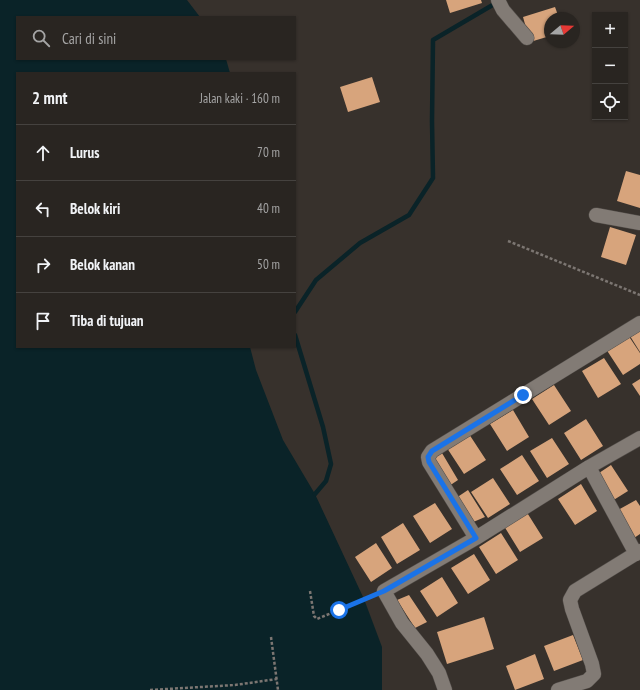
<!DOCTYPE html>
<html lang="id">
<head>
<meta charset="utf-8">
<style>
	:root { --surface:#292521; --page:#35312e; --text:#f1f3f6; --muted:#a5a5a5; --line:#45423f }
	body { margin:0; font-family:"PT Sans Narrow",sans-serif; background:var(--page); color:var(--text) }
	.controls { position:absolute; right:12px; top:12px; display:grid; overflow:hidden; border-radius:0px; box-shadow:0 1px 3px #0004 }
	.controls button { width:36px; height:36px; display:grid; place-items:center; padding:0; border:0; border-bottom:1px solid var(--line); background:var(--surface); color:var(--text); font:20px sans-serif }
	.compass { position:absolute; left:544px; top:12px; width:36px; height:36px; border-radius:50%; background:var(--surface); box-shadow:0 1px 3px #0004; rotate:71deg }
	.stop { position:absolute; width:12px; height:12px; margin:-9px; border:3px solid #1a73e8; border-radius:50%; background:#fff }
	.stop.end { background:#1a73e8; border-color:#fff; box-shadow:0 1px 4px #0008 }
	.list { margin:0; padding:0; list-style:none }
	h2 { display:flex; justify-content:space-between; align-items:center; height:52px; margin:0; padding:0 16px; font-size:17px }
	h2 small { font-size:13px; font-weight:400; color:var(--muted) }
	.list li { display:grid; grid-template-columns:26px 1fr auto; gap:12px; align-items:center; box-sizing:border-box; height:56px; padding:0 16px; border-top:1px solid var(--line) }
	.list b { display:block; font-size:15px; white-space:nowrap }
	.list em { font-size:13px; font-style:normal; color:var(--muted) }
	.icon { flex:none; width:22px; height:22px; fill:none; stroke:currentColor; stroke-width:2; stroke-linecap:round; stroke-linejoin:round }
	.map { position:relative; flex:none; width:640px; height:690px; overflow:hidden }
	.search { position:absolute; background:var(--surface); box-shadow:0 1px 3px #0004; left:16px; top:16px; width:280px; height:44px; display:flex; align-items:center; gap:10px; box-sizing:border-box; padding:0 14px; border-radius:0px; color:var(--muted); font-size:15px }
	.panel { position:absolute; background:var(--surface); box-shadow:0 1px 3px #0004; left:16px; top:72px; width:280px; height:276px; border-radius:0px }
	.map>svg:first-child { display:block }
</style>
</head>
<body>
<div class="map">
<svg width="640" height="690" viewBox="0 0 640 690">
	<rect width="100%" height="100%" fill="#37312c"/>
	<!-- water -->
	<path fill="#0a2328" d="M0 0H187L200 17H17V59H226L230 73H17V347H250L256 370 283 440 315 494 364 599 382 647V690H0Z"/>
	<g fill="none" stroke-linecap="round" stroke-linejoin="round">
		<!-- stream -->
		<path stroke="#0a2328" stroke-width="4.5" d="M295 312 316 280 360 243 409 215 433 178 432 121 433 40 496 3
			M295 335 323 427 331 464 326 481 315 494"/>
	</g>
	<!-- building -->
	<path fill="#d7a47c" d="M446 0H481L482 3 450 13Z
		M555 7 559 18H550V36L530 42 523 17Z
		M372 77 380 102 348 112 340 87Z
		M626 171 640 175V208L617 201Z
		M610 227 636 235 626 265 601 257Z
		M640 330V352L630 336Z
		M628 335 640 353V364L623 375 606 349Z
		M604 358 621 384 598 398 582 371Z
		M640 379V396L632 384Z
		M554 385 571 411 549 425 532 399Z
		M513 410 529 437 507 451 490 424Z
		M586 419 603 446 581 460 564 433Z
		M469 434 486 460 464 474 447 448Z
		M552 438 569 464 547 478 530 451Z
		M442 453 458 480 449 486 434 458Z
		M522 455 539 481 517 495 500 469Z
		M611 465 628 491 612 501 596 475Z
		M493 478 510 504 488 518 471 492Z
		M581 484 597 511 575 525 558 499Z
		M468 490 485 517 471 523 456 498Z
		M636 500 640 506V534L634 538 618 510Z
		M435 503 452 529 430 543 413 516Z
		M526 511 543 538 520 552 504 526Z
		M403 523 420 550 397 564 381 537Z
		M501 533 518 560 496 574 479 547Z
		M376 543 392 568 371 582 355 557Z
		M474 554 490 580 468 594 451 568Z
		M442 577 458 603 437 617 420 591Z
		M409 595 427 622 415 628 397 600Z
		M484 617 494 649 447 664 437 632Z
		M573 635 583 660 554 671 544 646Z
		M535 654 544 679 515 690 506 666Z"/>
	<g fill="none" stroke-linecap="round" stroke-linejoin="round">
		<defs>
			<path id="minor" d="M498 0 503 10 527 38
				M596 215 640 223
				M589 467 636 554
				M476 538 429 462 428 457 432 451 640 323
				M445 690 439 673 427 654 402 623 384 591 476 538 589 467 640 438
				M558 690 587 681 594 674 592 664 572 609 570 600 575 591 640 551"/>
		</defs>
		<!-- minor casing -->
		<use href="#minor" stroke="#524d49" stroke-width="15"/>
		<!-- path -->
		<path stroke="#7c7672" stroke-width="2.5" stroke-dasharray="3 2" stroke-linecap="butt" d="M508 241 640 295
			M310 591 314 616 317 619 372 596
			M271 637 278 690
			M150 690 235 685 277 679"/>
		<!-- minor -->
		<use href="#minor" stroke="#827b75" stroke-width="14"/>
	</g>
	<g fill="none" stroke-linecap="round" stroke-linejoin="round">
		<!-- route -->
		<path stroke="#1a73e8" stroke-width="5" d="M339 610 384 591 476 538 429 462 428 457 432 451 523 395"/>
	</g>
</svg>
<div class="controls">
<button>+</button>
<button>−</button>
<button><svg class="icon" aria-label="locate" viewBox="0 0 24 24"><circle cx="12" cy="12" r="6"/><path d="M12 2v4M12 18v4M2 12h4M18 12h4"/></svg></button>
</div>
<svg class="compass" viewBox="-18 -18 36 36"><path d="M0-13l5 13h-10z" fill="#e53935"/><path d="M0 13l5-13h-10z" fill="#a5a5a5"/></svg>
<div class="stop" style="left:339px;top:610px"></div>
<div class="stop end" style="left:523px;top:395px"></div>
<div class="search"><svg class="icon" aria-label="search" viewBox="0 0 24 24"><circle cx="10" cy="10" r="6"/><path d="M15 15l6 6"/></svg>Cari di sini</div>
<section class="panel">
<h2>2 mnt<small>Jalan kaki · 160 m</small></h2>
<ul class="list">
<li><svg class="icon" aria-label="ahead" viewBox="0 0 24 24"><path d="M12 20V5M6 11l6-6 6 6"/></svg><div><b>Lurus</b></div><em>70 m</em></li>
<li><svg class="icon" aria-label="left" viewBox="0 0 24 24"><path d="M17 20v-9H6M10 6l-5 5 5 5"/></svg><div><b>Belok kiri</b></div><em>40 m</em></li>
<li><svg class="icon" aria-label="right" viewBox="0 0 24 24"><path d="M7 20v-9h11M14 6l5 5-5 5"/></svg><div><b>Belok kanan</b></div><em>50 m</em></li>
<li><svg class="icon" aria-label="arrive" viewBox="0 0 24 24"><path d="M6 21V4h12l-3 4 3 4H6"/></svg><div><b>Tiba di tujuan</b></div></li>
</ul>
</section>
</div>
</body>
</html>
